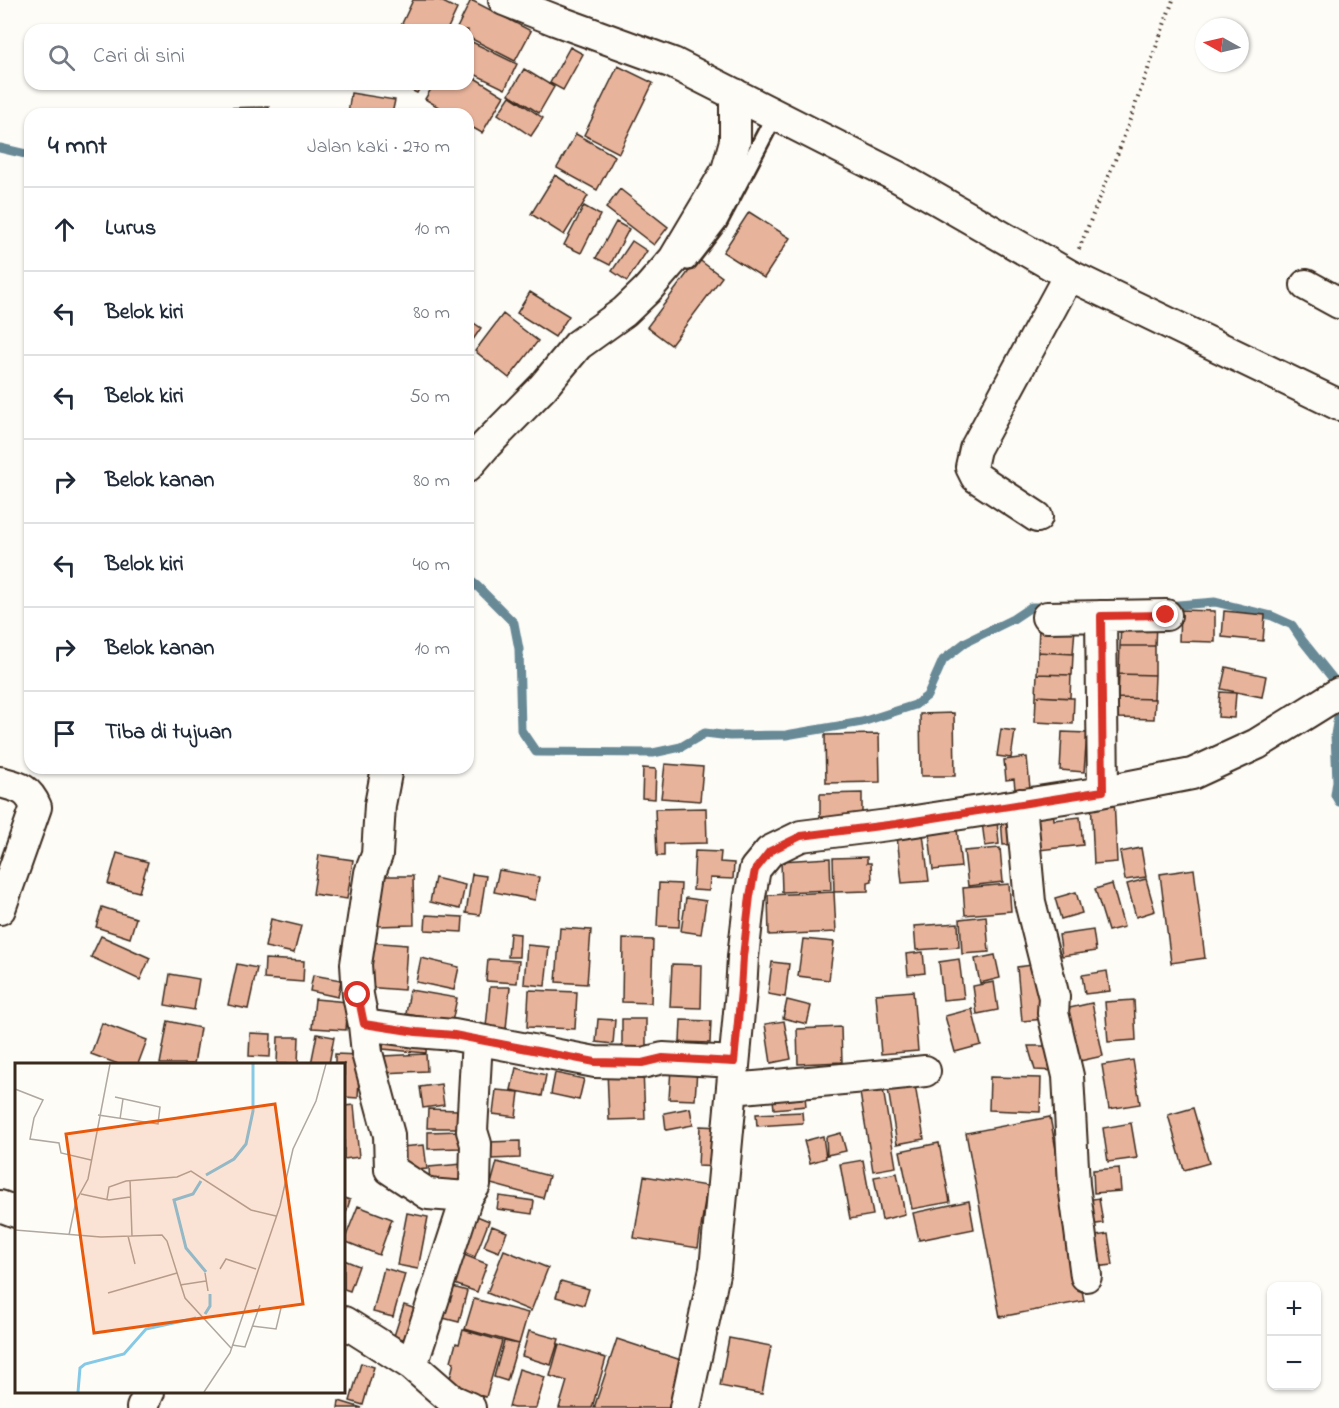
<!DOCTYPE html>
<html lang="id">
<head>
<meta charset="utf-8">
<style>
	:root { --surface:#fff; --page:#f2f2f3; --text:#1f2937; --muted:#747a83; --line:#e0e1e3 }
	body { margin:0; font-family:"Indie Flower",sans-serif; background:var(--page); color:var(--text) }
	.controls { position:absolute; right:18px; bottom:18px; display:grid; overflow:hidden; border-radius:12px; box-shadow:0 2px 4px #0004 }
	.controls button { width:54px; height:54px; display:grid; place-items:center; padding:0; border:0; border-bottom:2px solid var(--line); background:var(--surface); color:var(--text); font:30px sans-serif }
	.compass { position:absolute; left:1195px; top:18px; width:54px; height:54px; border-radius:50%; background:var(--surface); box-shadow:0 2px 4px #0004; rotate:278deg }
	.stop { position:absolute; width:18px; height:18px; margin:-14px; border:4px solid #d93025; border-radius:50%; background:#fff }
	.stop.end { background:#d93025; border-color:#fff; box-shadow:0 2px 6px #0008 }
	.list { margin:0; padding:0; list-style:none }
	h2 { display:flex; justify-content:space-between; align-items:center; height:78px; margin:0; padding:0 24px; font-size:26px }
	h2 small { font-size:20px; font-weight:400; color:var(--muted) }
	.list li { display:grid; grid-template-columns:39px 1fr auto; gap:18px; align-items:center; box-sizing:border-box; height:84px; padding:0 24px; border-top:2px solid var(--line) }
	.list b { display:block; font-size:22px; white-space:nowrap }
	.list em { font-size:20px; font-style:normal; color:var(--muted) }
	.icon { flex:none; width:33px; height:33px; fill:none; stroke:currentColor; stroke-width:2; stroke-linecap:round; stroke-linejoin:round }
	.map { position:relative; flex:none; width:1339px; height:1408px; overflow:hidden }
	.search { position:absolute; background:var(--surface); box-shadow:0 2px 4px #0004; left:24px; top:24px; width:450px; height:66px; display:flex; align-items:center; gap:15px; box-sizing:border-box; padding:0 21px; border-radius:18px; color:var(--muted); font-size:22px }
	.panel { position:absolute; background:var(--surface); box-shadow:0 2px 4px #0004; left:24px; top:108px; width:450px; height:666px; border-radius:18px }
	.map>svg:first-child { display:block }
</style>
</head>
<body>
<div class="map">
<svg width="1339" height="1408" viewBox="0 0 1339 1408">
	<rect width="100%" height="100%" fill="#fdfcf7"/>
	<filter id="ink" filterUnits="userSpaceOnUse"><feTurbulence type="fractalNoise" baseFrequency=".0167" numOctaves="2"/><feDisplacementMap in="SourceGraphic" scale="12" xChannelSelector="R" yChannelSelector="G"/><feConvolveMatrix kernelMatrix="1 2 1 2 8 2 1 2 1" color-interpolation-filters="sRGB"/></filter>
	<g filter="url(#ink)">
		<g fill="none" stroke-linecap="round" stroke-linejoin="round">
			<!-- stream -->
			<path stroke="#678996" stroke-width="9" d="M0 148 30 155
				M468 579 476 585 514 623 519 649 521 730 536 752 653 753 681 747 705 733 730 736 786 735 862 722 915 705 927 696 943 660 966 642 1013 619 1031 607H1047
				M1166 606 1215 602 1272 616 1292 625 1302 640 1334 680
				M1338 717 1335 735 1337 781 1335 795 1339 802"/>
		</g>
		<!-- building -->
		<path fill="#e8b39b" stroke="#3b2a1e" stroke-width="1.5" d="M413 0H439L457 9 447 30H399Z
			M471 0 531 31 515 61 468 37V30H456Z
			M468 40 517 64 505 89 468 71Z
			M570 47 583 54 563 90 550 83Z
			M618 66 653 83 619 153 584 135Z
			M524 69 554 87 539 113 509 94Z
			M468 74 504 96 482 133 468 125V114H450L425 99 434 84H468Z
			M398 84H422L417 93Z
			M351 93 395 100 392 114H348Z
			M510 96 543 118 531 136 498 114Z
			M269 107V114H219V108Z
			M576 134 615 156 597 190 557 168Z
			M555 175 588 196 564 235 531 214Z
			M620 189 668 227 654 245 606 208Z
			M584 206 600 215 581 253 564 245Z
			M749 212 790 238 764 278 723 252Z
			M616 222 629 229 610 265 596 258Z
			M632 241 647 251 627 281 612 271Z
			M698 259 722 277 671 345 647 327Z
			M530 292 569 316 555 337 517 313Z
			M503 314 538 341 509 378 475 351Z
			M468 319 481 328 468 347Z
			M1180 610 1215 611V642L1179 641Z
			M1224 611 1265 615 1263 641 1222 637Z
			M1121 622 1156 623 1155 646H1120Z
			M1039 626 1075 628 1073 654 1038 652Z
			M1120 646H1155V675L1119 674Z
			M1038 652 1073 654 1072 675 1037 674Z
			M1226 667 1266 676 1262 697 1221 689Z
			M1037 674 1071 675 1070 698 1036 696Z
			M1119 674 1155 675 1154 699 1118 698Z
			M1220 692 1236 693 1234 718 1218 717Z
			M1036 696 1074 698 1073 724 1035 722Z
			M1118 698 1155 699 1154 719 1117 718Z
			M954 713 955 776H921L920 714Z
			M1001 729 1015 731 1011 758 997 756Z
			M1062 732 1087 733 1084 772 1060 770Z
			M879 734 880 782 826 783 825 735Z
			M1027 757 1030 788 1015 789 1014 779 1006 780 1004 760Z
			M665 764 703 767 700 801 661 798Z
			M643 768 656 769 655 799 642 798Z
			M862 793V818H820V794Z
			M1114 797 1117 862 1094 864 1091 798Z
			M706 808 707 843 664 844V856H657L655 809Z
			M1053 809 1054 820 1080 817 1083 845 1030 851 1027 812Z
			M1020 816 1022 844 1003 845 1001 819Z
			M997 821 999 844 985 846 982 822Z
			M957 829 961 867 933 870 929 832Z
			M923 834 929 881 902 883 897 836Z
			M1000 848 1003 882 968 886 964 851Z
			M1141 848 1146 877 1125 880 1120 852Z
			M695 851 721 852 720 862 734 863 733 879 710 878 709 891 693 890Z
			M117 853 148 862 139 892 108 884Z
			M319 855 353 860 347 899 313 894Z
			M867 857V863H871L872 881 868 882V891L834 892 833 858Z
			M830 858 831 890 782 892 781 861Z
			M1194 869 1205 958 1171 963 1160 874Z
			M499 870 539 877 535 900 494 892Z
			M472 874 486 876 480 915 466 913Z
			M376 876H413L414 925 377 926Z
			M435 878 465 885 460 909 430 902Z
			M1146 879 1155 911 1136 917 1127 884Z
			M659 883 681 884 679 927 657 926Z
			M1009 884 1011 911 965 915 963 888Z
			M1112 884 1124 927 1108 931 1095 889Z
			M834 892 836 932 769 935 768 895Z
			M1076 892 1082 913 1061 919 1055 898Z
			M686 898 706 901 701 934 681 931Z
			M102 907 136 918 130 938 96 927Z
			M426 915 463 917 462 932 425 930Z
			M986 916 989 952 962 954 960 919Z
			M271 919 301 926 294 953 265 947Z
			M958 923 959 947 916 950 914 926Z
			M560 928 591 930 587 984 556 982Z
			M1093 930 1096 951 1062 956 1059 935Z
			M510 933 520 934 519 957H508Z
			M101 936 150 958 140 980 91 957Z
			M623 939 653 940 651 1003 622 1002Z
			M803 939 834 942 829 980 798 976Z
			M369 942 407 945 404 990 365 987Z
			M527 945 549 947 545 986 524 984Z
			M923 952 925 973 908 975 906 954Z
			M995 955 1000 978 980 983 975 959Z
			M421 958 459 967 454 990 416 982Z
			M265 959 304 961 303 982 264 979Z
			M488 959 519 961 517 983 486 981Z
			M959 959 964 998 943 1000 939 962Z
			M772 962 789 964 785 997 768 994Z
			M237 964 257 968 248 1009 228 1005Z
			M672 964 702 965 701 1008 670 1007Z
			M1040 964 1045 1019 1022 1021 1017 967Z
			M1107 971 1110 991 1085 994 1082 975Z
			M170 974 199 979 194 1010 165 1005Z
			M313 975 341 980 338 997 310 991Z
			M994 982 998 1010 977 1014 973 986Z
			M490 987H510L506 1029 486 1027Z
			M410 990 457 998 452 1022 406 1014Z
			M529 990 577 992 575 1029 527 1027Z
			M913 991 918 1051 881 1054 876 994Z
			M315 999 348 1002 346 1030 312 1028Z
			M787 1000 811 1006 807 1024 783 1018Z
			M1134 1000 1136 1040 1108 1042 1105 1002Z
			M1092 1003 1103 1056 1075 1062 1065 1009Z
			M972 1009 981 1045 955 1052 945 1016Z
			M598 1019 615 1020 613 1044 596 1042Z
			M622 1019H646V1047H622Z
			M681 1020 711 1021 710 1043 680 1042Z
			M168 1021 200 1028 194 1064H160Z
			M784 1021 791 1059 771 1063 765 1024Z
			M102 1023 147 1040 138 1064H118L91 1054Z
			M841 1027 842 1062 798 1064 797 1029Z
			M385 1031 427 1035 426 1053 383 1049Z
			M250 1033 271 1034 270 1057 249 1056Z
			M317 1034 334 1037 329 1064H311Z
			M278 1037H299L298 1064H277Z
			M1028 1046H1053L1058 1071 1035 1070Z
			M335 1054 360 1055 358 1098 344 1097V1064H335Z
			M426 1054 427 1071 382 1073V1056Z
			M1133 1060 1140 1104 1109 1109 1102 1065Z
			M516 1068 546 1075 542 1096 511 1090Z
			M671 1068 697 1069 695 1100 669 1099Z
			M607 1070H643L645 1119 609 1120Z
			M555 1073 584 1079 579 1100 551 1094Z
			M990 1077 1041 1078 1040 1112 989 1110Z
			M914 1079 924 1139 897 1144 887 1083Z
			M882 1083 896 1167 873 1171 859 1087Z
			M441 1084 444 1105 423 1108 420 1087Z
			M804 1087 806 1106 774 1109 772 1090Z
			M496 1090 519 1092 516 1117 493 1114Z
			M354 1105 359 1157 344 1159V1106Z
			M690 1108 693 1125 666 1130 664 1113Z
			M1193 1108 1209 1163 1184 1170 1168 1115Z
			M428 1109 457 1110V1128H427Z
			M802 1112 803 1123 757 1126 756 1114Z
			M1050 1117 1084 1301 1000 1317 966 1133Z
			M1131 1123 1137 1158 1108 1162 1103 1128Z
			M700 1126 721 1127 719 1167 698 1166Z
			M461 1131V1148L428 1149V1132Z
			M841 1133 846 1151 827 1155 826 1137Z
			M823 1136 826 1158 810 1163 804 1141Z
			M520 1141V1158L490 1159 489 1142Z
			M939 1143 950 1202 912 1209 900 1151Z
			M424 1145 427 1169 402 1171 400 1147Z
			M863 1160 873 1215 850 1219 840 1164Z
			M497 1162 549 1176 543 1198 491 1184Z
			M462 1164 463 1183 430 1185 429 1167Z
			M1119 1168 1121 1191 1094 1193 1093 1170Z
			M897 1173 905 1214 882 1220 874 1177Z
			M644 1176 707 1186 698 1248 634 1238Z
			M499 1196 534 1201 532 1214 497 1209Z
			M344 1198 350 1200 344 1219Z
			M1099 1198 1103 1223 1083 1226 1080 1201Z
			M969 1201 974 1229 919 1240 913 1213Z
			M358 1206 392 1219 379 1255 344 1241Z
			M407 1213 428 1217 418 1269 397 1265Z
			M472 1214 489 1221 475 1257 458 1250Z
			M492 1226 507 1232 499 1252 484 1246Z
			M1108 1234 1113 1265 1094 1267 1089 1237Z
			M504 1250 548 1268 531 1311 487 1293Z
			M457 1252 487 1264 477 1292 446 1281Z
			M344 1260 359 1266 350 1291 344 1289Z
			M384 1268 405 1274 393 1317 373 1312Z
			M561 1281 589 1289 584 1305 556 1297Z
			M443 1284 467 1291 459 1322 435 1316Z
			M474 1299 528 1313 519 1344 465 1329Z
			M404 1305 425 1312 415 1343 394 1336Z
			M463 1330 502 1341 486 1397 448 1387 454 1362 451 1361 456 1343 459 1344Z
			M529 1331 559 1339 551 1365 522 1356Z
			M729 1338 771 1346 762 1394 720 1386Z
			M617 1339 684 1361 669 1408H594Z
			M504 1341 518 1344 507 1381 494 1377Z
			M559 1344 606 1358 592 1408H559L567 1381 550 1376Z
			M361 1363 374 1367 363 1405 350 1401Z
			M519 1369 545 1377 536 1408H514L509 1407Z
			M339 1401 362 1408H338Z"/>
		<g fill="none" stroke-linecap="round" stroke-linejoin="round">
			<defs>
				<path id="service" d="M688 262 719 222 775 115"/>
				<path id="minor" d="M504 0 555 20 673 63 898 177 1069 275 1339 405
					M1306 285 1339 303
					M468 466 486 445 543 387 578 345 624 312 647 290 674 259 727 170 735 141V94
					M1037 517 976 477 971 467 975 449 1069 275
					M1101 616 1103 791
					M1047 617 1166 615
					M387 768 380 805 377 855 370 873 356 964 358 995 364 1025 367 1053 389 1135 390 1169 428 1194 467 1197
					M0 782C19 787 28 788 36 807L0 909
					M1021 804 1030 902 1054 997 1053 1013 1068 1076 1074 1185 1086 1276
					M364 1025 416 1032 454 1035 595 1062 642 1063 663 1058 734 1062
					M732 1089 887 1075 925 1071
					M0 1206 16 1212
					M344 1322 412 1365 452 1400 470 1408
					M412 1365 467 1197 475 1185 476 1144 472 1131 477 1039
					M142 1408 149 1392
					M685 1408 715 1269 741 991 743 957 750 896 755 869 770 851 801 836 896 824 1090 794 1192 774 1257 744 1339 693"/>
			</defs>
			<!-- service casing -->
			<use href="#service" stroke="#3b2a1e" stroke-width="20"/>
			<!-- minor casing -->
			<use href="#minor" stroke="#3b2a1e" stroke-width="34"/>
			<!-- path -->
			<path stroke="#3b2a1e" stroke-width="4" stroke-dasharray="1.5 4.5" stroke-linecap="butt" d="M1079 249 1119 150 1173 0"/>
			<!-- service -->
			<use href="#service" stroke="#fdfcf7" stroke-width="15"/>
			<!-- minor -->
			<use href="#minor" stroke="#fdfcf7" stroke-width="30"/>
		</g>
	</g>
	<g fill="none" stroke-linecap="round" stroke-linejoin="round" filter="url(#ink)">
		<!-- route -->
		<path stroke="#d93025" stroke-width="8" d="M358 995 364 1024 416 1032 454 1035 595 1062 642 1063 663 1058 734 1062 741 991 743 957 750 896 755 870 770 851 801 836 896 824 1103 791 1101 616 1166 615"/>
	</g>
	<!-- overview -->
	<g transform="translate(15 1063)">
		<rect width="330" height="330" fill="#fdfcf7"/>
		<path fill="none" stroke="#85c9e6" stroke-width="3" d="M191 112 219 96 231 81 238 48V1M186 118 178 131 159 137 171 185 191 209M190 251 195 243V231M63 329 65 305 70 301 109 291 131 266 181 255"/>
		<path fill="none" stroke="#afa8a0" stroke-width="1.5" d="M0 26 28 37 19 55 15 76 44 80 46 90 76 97M83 52 143 61 145 44 100 34M105 56 108 36M115 117 117 173M66 131 94 137 115 134M92 136 94 124 111 118 162 114 176 108 236 147 261 153M0 167 86 174 147 172 152 178 170 235 216 285M54 172 61 138 73 116 95 1M113 173 120 201M205 206 211 196 241 206M190 210 193 228M165 222 191 218M93 230 162 210M237 263 261 266 266 245M217 282 230 284 245 242M189 329 215 290 265 143 278 86 301 38 311 1"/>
		<path fill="#e8590c" fill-opacity="0.15" stroke="#e8590c" stroke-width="3" d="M260 41 288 241 79 270 51 71Z"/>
		<rect width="330" height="330" fill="none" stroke="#3b2a1e" stroke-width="3"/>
	</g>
</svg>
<div class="controls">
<button>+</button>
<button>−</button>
</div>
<svg class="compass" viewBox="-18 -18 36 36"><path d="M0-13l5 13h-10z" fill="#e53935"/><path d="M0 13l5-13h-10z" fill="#747a83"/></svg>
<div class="stop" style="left:358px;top:995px"></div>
<div class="stop end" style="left:1166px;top:615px"></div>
<div class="search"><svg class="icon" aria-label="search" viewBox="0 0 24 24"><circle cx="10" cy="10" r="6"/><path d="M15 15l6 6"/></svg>Cari di sini</div>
<section class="panel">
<h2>4 mnt<small>Jalan kaki · 270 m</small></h2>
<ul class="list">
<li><svg class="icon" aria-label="ahead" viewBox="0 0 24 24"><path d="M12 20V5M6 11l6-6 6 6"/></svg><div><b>Lurus</b></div><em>10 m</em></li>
<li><svg class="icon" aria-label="left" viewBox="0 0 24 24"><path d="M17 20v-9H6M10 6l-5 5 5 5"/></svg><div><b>Belok kiri</b></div><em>80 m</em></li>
<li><svg class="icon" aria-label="left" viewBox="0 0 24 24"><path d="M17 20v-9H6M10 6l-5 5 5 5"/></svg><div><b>Belok kiri</b></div><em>50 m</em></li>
<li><svg class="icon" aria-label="right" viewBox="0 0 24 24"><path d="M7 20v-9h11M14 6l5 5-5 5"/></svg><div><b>Belok kanan</b></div><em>80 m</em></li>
<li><svg class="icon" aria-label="left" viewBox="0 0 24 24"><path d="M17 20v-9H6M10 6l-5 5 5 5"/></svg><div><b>Belok kiri</b></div><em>40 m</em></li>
<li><svg class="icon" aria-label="right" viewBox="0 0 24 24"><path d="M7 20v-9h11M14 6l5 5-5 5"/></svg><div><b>Belok kanan</b></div><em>10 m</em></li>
<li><svg class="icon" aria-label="arrive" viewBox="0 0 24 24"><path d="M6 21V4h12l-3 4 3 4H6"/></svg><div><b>Tiba di tujuan</b></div></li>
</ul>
</section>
</div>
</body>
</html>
